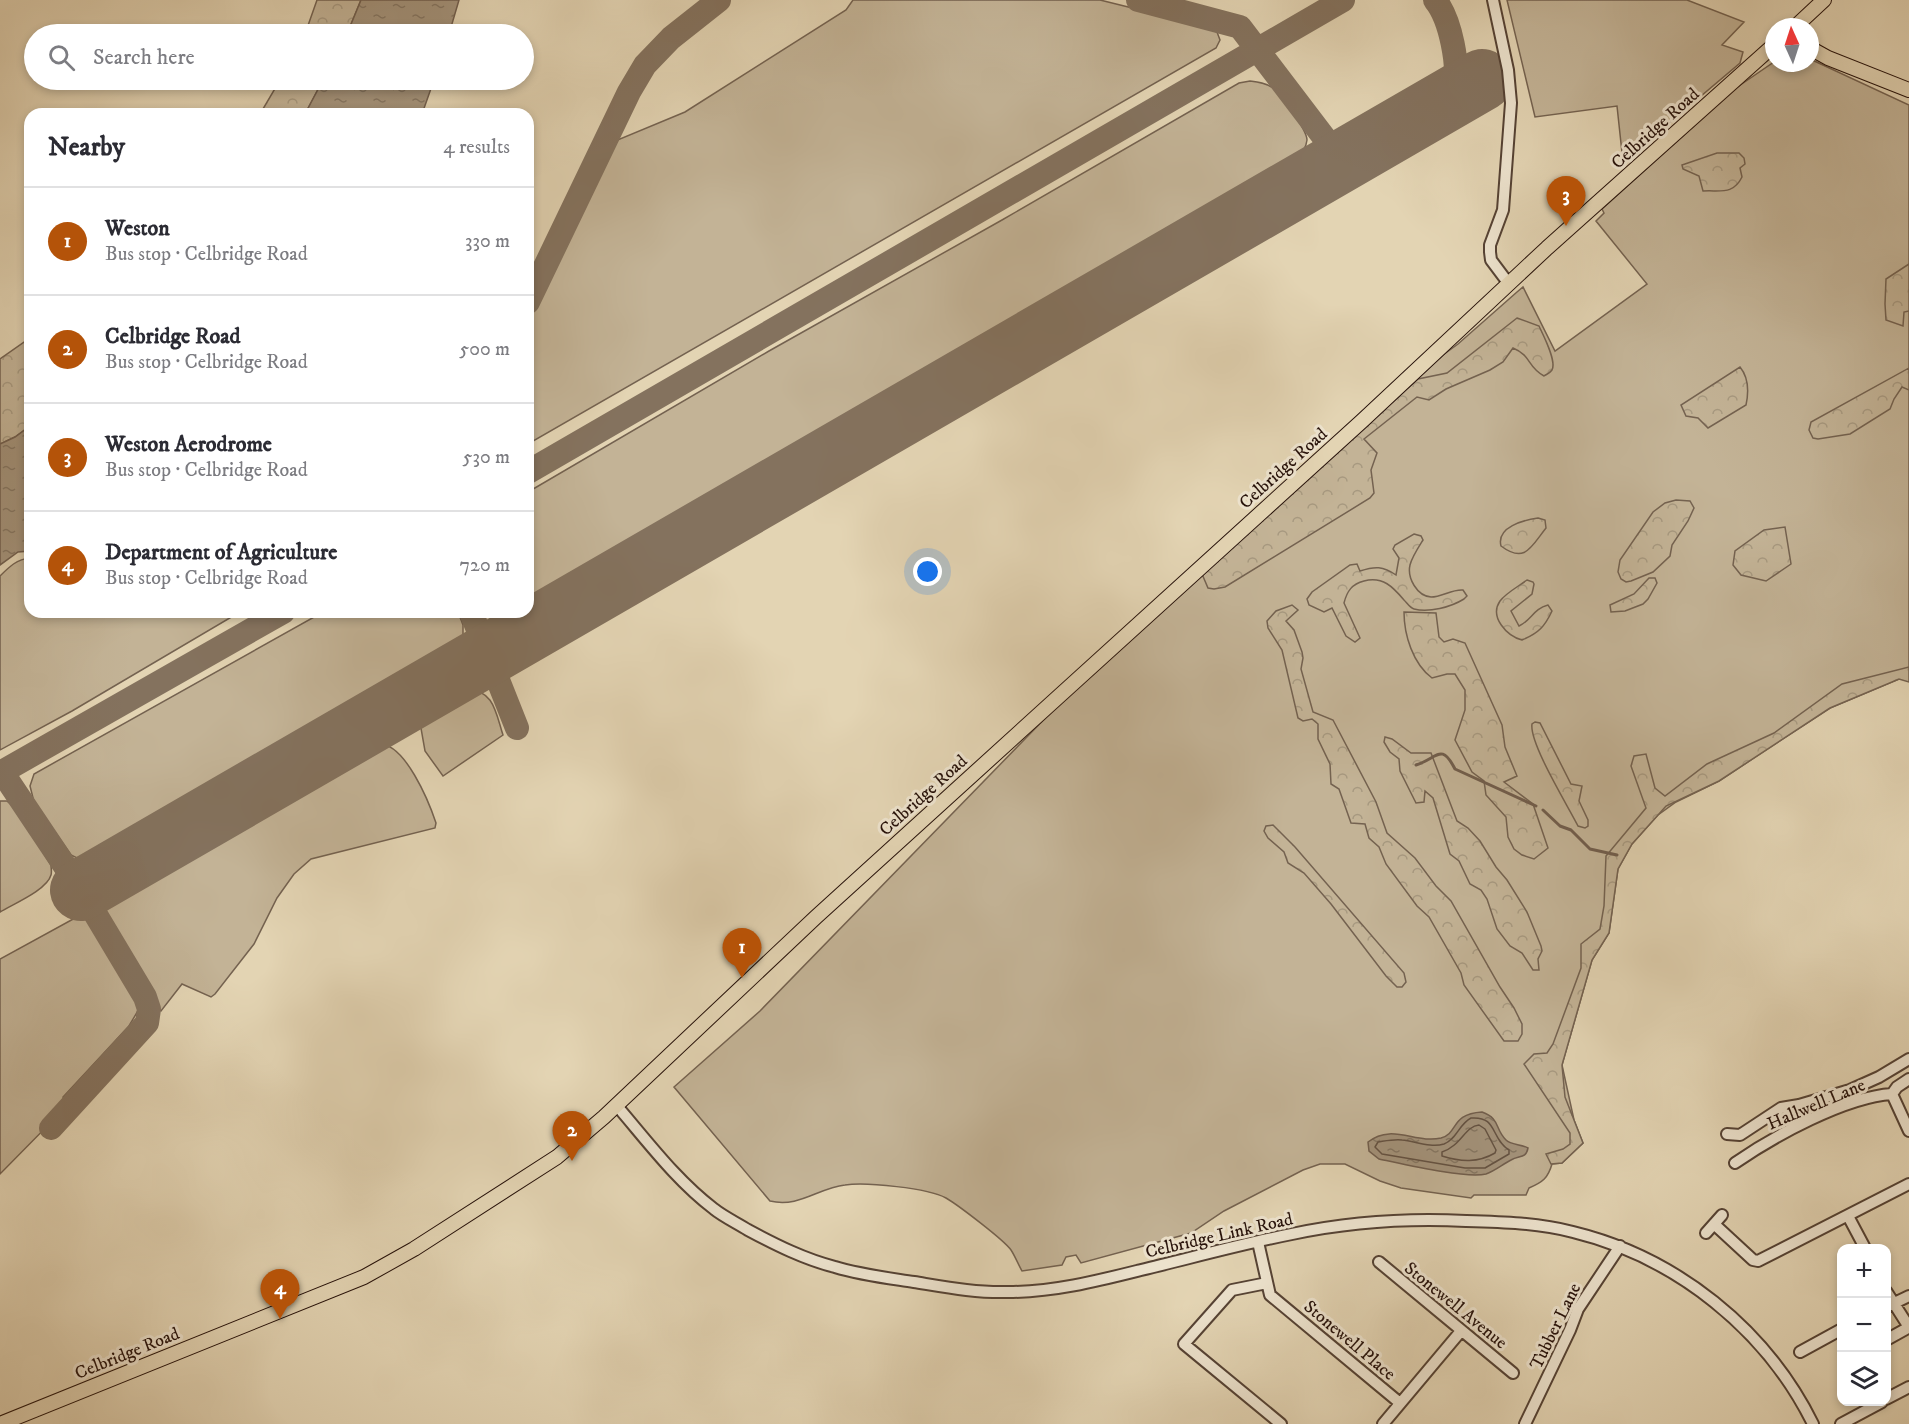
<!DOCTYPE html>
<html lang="en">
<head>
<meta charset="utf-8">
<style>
	:root { --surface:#fff; --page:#f7f7f7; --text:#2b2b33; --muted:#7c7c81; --line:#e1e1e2; --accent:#b45309 }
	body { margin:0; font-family:"IM FELL DW Pica",serif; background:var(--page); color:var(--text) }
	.controls { position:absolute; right:18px; bottom:18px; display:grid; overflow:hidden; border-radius:12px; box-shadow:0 3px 9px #0003 }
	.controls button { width:54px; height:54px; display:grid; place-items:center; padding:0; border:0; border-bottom:2px solid var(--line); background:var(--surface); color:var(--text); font:30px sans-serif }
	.compass { position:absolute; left:1765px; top:18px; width:54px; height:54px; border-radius:50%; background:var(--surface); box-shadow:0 3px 9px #0003; rotate:357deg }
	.you { position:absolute; left:928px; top:572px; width:21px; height:21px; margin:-15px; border:4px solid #fff; border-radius:50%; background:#1a73e8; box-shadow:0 0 0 9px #1a73e833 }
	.badge { display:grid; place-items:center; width:39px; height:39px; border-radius:50%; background:var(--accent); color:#fff; font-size:20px; font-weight:700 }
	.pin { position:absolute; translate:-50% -50px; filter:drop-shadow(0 2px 3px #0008) }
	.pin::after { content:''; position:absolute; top:32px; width:21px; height:18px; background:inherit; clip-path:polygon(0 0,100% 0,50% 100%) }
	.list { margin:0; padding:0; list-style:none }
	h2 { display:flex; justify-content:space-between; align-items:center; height:78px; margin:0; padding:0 24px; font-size:26px }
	h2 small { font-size:20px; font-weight:400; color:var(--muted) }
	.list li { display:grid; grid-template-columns:39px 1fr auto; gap:18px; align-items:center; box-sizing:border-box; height:108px; padding:0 24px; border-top:2px solid var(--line) }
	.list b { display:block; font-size:22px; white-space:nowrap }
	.list p { margin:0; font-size:20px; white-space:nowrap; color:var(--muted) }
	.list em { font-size:20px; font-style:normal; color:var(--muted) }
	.icon { flex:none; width:33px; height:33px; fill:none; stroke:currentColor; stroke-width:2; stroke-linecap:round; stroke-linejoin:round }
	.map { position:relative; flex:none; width:1909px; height:1424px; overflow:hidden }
	.search { position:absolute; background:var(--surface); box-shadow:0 3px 9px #0003; left:24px; top:24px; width:510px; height:66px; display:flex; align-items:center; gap:15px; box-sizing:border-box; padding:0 21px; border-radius:33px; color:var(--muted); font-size:22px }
	.panel { position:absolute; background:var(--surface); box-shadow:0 3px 9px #0003; left:24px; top:108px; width:510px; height:510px; border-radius:18px }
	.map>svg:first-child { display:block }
</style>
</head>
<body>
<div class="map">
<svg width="1909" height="1424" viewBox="0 0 1909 1424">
	<defs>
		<pattern id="forest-crowns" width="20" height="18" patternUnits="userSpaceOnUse" patternTransform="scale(1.5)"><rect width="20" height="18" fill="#c3b396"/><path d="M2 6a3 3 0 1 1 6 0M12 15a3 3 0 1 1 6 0" fill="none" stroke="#a79980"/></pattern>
		<pattern id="water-ripples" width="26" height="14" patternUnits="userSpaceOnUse" patternTransform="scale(1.5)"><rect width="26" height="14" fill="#a3927a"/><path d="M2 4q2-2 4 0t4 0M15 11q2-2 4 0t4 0" fill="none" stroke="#857662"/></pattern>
	</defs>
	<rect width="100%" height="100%" fill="#e3d4b3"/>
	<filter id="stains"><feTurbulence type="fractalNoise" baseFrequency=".00333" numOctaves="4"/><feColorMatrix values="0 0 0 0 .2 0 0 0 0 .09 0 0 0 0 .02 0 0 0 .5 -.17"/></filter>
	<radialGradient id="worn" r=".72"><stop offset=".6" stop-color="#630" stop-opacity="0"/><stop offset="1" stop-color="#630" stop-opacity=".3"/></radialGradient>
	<!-- grass -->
	<path fill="#c3b396" stroke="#746250" stroke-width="1.5" d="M853 0H1100L1205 26 1217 32 1220 40 1216 48 528 444V323L615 141 685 112 846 10Z
		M1507 0H1687L1744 22 1722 45 1743 52 1740 63 1623 162 1617 106 1535 117Z
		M1810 59 1909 105V677L1899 679 1830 708 1719 781 1676 802 1658 815 1632 844 1618 869 1609 933 1592 960 1562 1065 1574 1120 1583 1143 1562 1163 1552 1164C1548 1178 1543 1182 1529 1188L1526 1195H1474L1471 1198 1401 1188 1380 1181 1345 1164H1320L1303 1170 1224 1211 1191 1233 1081 1263 1076 1255 1066 1257 1062 1265 1022 1271C1018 1264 1015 1256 1011 1250 1004 1240 958 1205 946 1198 928 1188 866 1182 845 1185 818 1188 799 1208 770 1201L674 1087 760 1011 1061 702 1096 672 1443 355 1458 344 1517 292 1523 287 1555 351 1647 284 1596 221 1604 213 1602 209 1733 90 1774 62 1810 63Z
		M1250 81C1258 82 1266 83 1273 88 1281 94 1307 130 1307 140 1306 149 1301 154 1295 161L1009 326 873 408 528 603V492L769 351 1002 220 1239 83Z
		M30 558V612H240L72 711 0 750V576C9 567 17 559 30 558Z
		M323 612H458L463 625V637L457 644 360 702 91 853 77 858 71 855 34 802 30 786 34 774Z
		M467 690C494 689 496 714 503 735L443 776 425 751 419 717Z
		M379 744C405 743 429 802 436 823L435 828 311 859 294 874 277 898 254 944 215 994 211 997 182 984 161 1011 153 1004 135 969 102 916C99 907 102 902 109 896L194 849Z
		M0 801H7L17 810 51 865C51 868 52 872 51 875 47 890 13 904 0 912Z
		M86 912 96 922 138 994 140 1001 139 1009 129 1026 63 1097 68 1105 0 1174V959Z"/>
	<!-- forest -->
	<path fill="url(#forest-crowns)" stroke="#746250" stroke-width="1.5" d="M317 0H361L347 34H305Z
		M280 80H323L305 114H260Z
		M1717 153H1739L1744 158 1745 164 1740 168 1742 177C1733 195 1721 190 1703 191L1699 176 1683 169 1682 165Z
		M1909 264V311L1904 312 1903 326 1886 320 1885 304 1886 279Z
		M1517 318 1539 326C1543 335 1557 361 1552 370 1550 373 1547 374 1544 376 1527 367 1532 356 1513 348L1503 362 1490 370 1446 389 1429 400 1417 397 1364 439 1377 453 1371 470 1374 493 1370 498 1225 587 1214 589 1208 588 1202 574 1418 379 1447 373Z
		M30 338V426L15 437 0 444V359Z
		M1740 367C1749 378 1749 391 1746 405L1708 428 1698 418 1686 416 1681 405Z
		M1909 368V390L1902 387 1894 399 1890 409 1850 434 1818 439 1813 438 1809 430 1811 422Z
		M1676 500 1690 501 1694 508 1688 521 1672 545 1670 556 1653 572 1631 581 1626 582 1621 579 1618 572 1620 560 1653 512 1665 503Z
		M1538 518 1545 520 1546 528C1531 547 1525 564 1501 546 1496 527 1524 520 1538 518Z
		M1785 527 1791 564 1766 581 1741 575 1733 565 1735 551 1764 530Z
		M1414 534 1421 536 1423 540C1418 548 1412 557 1410 565 1407 578 1417 596 1431 597 1442 597 1452 589 1463 590L1467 596 1464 599C1451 607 1429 613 1414 609 1410 608 1407 603 1404 600 1393 587 1383 576 1364 581 1352 584 1347 591 1344 603L1360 638 1355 642 1346 636 1332 608 1324 612 1309 605 1307 599 1312 592 1350 565 1357 564 1360 571C1375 566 1383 566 1396 575L1399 558 1393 549 1395 545Z
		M1649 578H1655L1657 583 1648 599 1643 604 1625 611 1611 612 1610 605 1634 594Z
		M1527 580 1533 582 1534 584 1532 594 1511 611 1519 626C1532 620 1533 609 1548 605L1552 611C1545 626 1539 633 1522 640 1507 636 1489 617 1500 601 1506 593 1519 586 1527 580Z
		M1292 605 1298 610 1286 621 1294 630 1302 652 1303 658 1301 669 1313 712 1333 720 1376 802 1387 833 1415 858 1436 886 1451 901 1500 987 1514 1008 1522 1024V1034L1518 1041H1504L1464 985 1461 973 1429 917 1417 906 1386 864 1379 847 1369 838 1365 824 1351 823 1339 789 1331 784 1330 764 1318 739V724L1312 719 1303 721 1298 718 1282 650 1268 628 1267 621 1276 611Z
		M1404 612 1436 613 1439 637 1444 642 1453 639 1465 643 1502 725 1505 747 1517 776 1504 782 1533 804 1548 848 1534 859 1522 855 1514 849 1508 837 1506 817 1486 795 1484 781 1472 772 1455 740 1465 710V690L1455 674H1447L1432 678C1413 664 1404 635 1404 612Z
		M1909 667V682L1899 679 1830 708 1719 781 1666 806 1632 844 1618 869 1609 933 1592 960 1562 1065 1565 1097 1583 1143 1562 1163 1551 1164 1546 1154 1563 1149 1570 1144V1133L1524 1064 1534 1054 1547 1053 1553 1044 1581 968V944L1600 929 1604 906 1606 856 1646 808 1631 766 1634 756 1646 754 1655 788 1665 796 1707 764 1774 733 1842 684Z
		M1535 722 1540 723 1571 784 1582 786 1579 801 1588 820V826L1585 828 1578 826C1568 806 1529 743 1532 724Z
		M1385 737 1392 739 1411 753H1431L1457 821 1468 828 1480 841 1496 867 1507 880 1527 912 1541 946 1542 951 1538 959 1539 970H1533L1522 953 1510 946 1497 929 1487 899 1481 890 1470 884 1459 861 1450 854 1433 798 1425 791 1424 802 1416 803 1400 771 1399 759 1390 752 1384 742Z
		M1273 825 1295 847 1404 973 1406 982 1402 987H1397L1386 976 1331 904 1304 873 1288 863 1284 852 1268 838 1264 831 1266 826Z"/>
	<!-- water -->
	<path fill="url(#water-ripples)" stroke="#715e4d" stroke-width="1.5" d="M361 0H459L449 34H347Z
		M323 80H434L422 114H305Z
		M30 426V551L18 552 0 565V444L15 437Z
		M1482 1112C1501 1119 1494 1128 1506 1140 1511 1145 1521 1144 1528 1148 1526 1159 1519 1155 1511 1160 1503 1164 1495 1171 1486 1174 1466 1179 1403 1164 1379 1159L1369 1151 1368 1142C1392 1123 1416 1144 1441 1138 1459 1133 1450 1114 1482 1112Z"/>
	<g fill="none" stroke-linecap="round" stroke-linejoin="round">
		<!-- shore -->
		<path stroke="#645242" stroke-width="1.5" d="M1471 1118C1498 1116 1490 1138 1509 1150V1154L1485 1168H1465L1382 1154 1375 1147 1378 1142C1385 1141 1394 1139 1402 1140 1415 1141 1430 1148 1444 1144 1457 1139 1459 1124 1471 1118Z
			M1479 1125 1485 1129 1496 1150 1495 1153C1478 1163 1461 1162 1442 1156V1152C1461 1146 1465 1126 1479 1125Z"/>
		<!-- stream -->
		<path stroke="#715e4d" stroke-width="3" d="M1416 765C1438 758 1441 742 1455 769L1536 806
			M1543 810 1560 826 1571 830 1590 849 1617 855"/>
		<!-- taxiway -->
		<path stroke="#84725e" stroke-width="24" d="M1138 0 1240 27 1342 161
			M1435 0C1450 18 1461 68 1453 90 1450 97 1443 102 1437 107
			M528 302 629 92 645 65 671 38 719 0
			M528 472 1343 0
			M471 612 517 728
			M2 772 81 890 145 997 149 1009 147 1023 51 1128
			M0 773 283 612"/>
		<!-- runway -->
		<path stroke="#84725e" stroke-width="62" d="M81 890 1482 80"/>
		<defs>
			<path id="minor" d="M1493 0 1508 70 1511 103 1503 210 1490 245V252L1491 260 1509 284
				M1892 1094 1909 1131
				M1892 1094 1897 1087 1909 1079
				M617 1106C648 1142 676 1180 714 1209 724 1217 737 1223 748 1230 776 1245 804 1259 835 1267 861 1275 888 1278 914 1282 945 1287 976 1293 1008 1292 1054 1292 1097 1281 1141 1270 1191 1258 1241 1244 1292 1234 1349 1222 1407 1218 1466 1221 1502 1222 1539 1223 1573 1232 1676 1257 1766 1329 1813 1424
				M1727 1134 1740 1135 1781 1108 1799 1105 1850 1090 1879 1077 1909 1059
				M1735 1163C1774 1136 1845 1097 1892 1094
				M1848 1216 1865 1248
				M1714 1224 1753 1260 1758 1261 1909 1184
				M1706 1233 1722 1215
				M1258 1242 1270 1295 1400 1403
				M1379 1262 1513 1373
				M1267 1283 1232 1290 1184 1344 1281 1424
				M1886 1291 1907 1324 1906 1329 1886 1340
				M1886 1307 1909 1296
				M1800 1352 1842 1329
				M1886 1399 1909 1387
				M1383 1424 1461 1331
				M1525 1424 1570 1330 1578 1309 1620 1246
				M1841 1424 1882 1402"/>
			<path id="major" d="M1795 27 1824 0
				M1810 48 1828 58 1909 90
				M0 1424 364 1277 414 1249 557 1157 604 1117 816 917 1362 421 1547 248 1774 45"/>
		</defs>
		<!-- minor casing -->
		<use href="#minor" stroke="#554234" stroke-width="14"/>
		<!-- major casing -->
		<use href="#major" stroke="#26110a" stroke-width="16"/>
		<!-- minor -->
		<use href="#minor" stroke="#ede3ce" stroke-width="10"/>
		<!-- major -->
		<use href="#major" stroke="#e3d4b3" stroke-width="14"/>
	</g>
	<g text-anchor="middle" stroke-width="6" stroke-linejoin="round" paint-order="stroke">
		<!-- street labels -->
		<g font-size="18" fill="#26110a" stroke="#ede3ce">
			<text transform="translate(1655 128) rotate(-42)" y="6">Celbridge Road</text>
			<text transform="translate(1283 468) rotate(-42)" y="6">Celbridge Road</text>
			<text transform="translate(923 795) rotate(-42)" y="6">Celbridge Road</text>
			<text transform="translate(1816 1104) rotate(-23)" y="6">Hallwell Lane</text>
			<text transform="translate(1219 1235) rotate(-13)" y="6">Celbridge Link Road</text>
			<text transform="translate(1456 1305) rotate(39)" y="6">Stonewell Avenue</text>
			<text transform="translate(1555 1326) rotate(-64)" y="6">Tubber Lane</text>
			<text transform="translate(1350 1340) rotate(40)" y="6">Stonewell Place</text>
			<text transform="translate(127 1353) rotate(-22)" y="6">Celbridge Road</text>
		</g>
	</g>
	<rect width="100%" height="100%" filter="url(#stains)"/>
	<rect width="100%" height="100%" fill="url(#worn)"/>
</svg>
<div class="controls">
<button>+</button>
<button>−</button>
<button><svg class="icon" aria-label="layers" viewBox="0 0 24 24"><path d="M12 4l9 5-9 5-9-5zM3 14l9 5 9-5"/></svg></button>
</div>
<svg class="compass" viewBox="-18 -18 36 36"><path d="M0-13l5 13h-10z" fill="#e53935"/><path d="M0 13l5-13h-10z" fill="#7c7c81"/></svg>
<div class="you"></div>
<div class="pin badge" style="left:742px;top:978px">1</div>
<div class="pin badge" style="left:572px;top:1161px">2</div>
<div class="pin badge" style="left:1566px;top:226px">3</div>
<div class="pin badge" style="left:280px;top:1319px">4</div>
<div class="search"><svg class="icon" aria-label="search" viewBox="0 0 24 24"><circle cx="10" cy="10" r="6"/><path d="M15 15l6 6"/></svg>Search here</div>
<section class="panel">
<h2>Nearby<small>4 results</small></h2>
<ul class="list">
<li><span class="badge">1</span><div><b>Weston</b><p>Bus stop · Celbridge Road</p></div><em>330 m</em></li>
<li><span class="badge">2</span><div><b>Celbridge Road</b><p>Bus stop · Celbridge Road</p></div><em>500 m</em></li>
<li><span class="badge">3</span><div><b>Weston Aerodrome</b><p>Bus stop · Celbridge Road</p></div><em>530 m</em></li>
<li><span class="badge">4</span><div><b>Department of Agriculture</b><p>Bus stop · Celbridge Road</p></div><em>720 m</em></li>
</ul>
</section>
</div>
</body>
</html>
